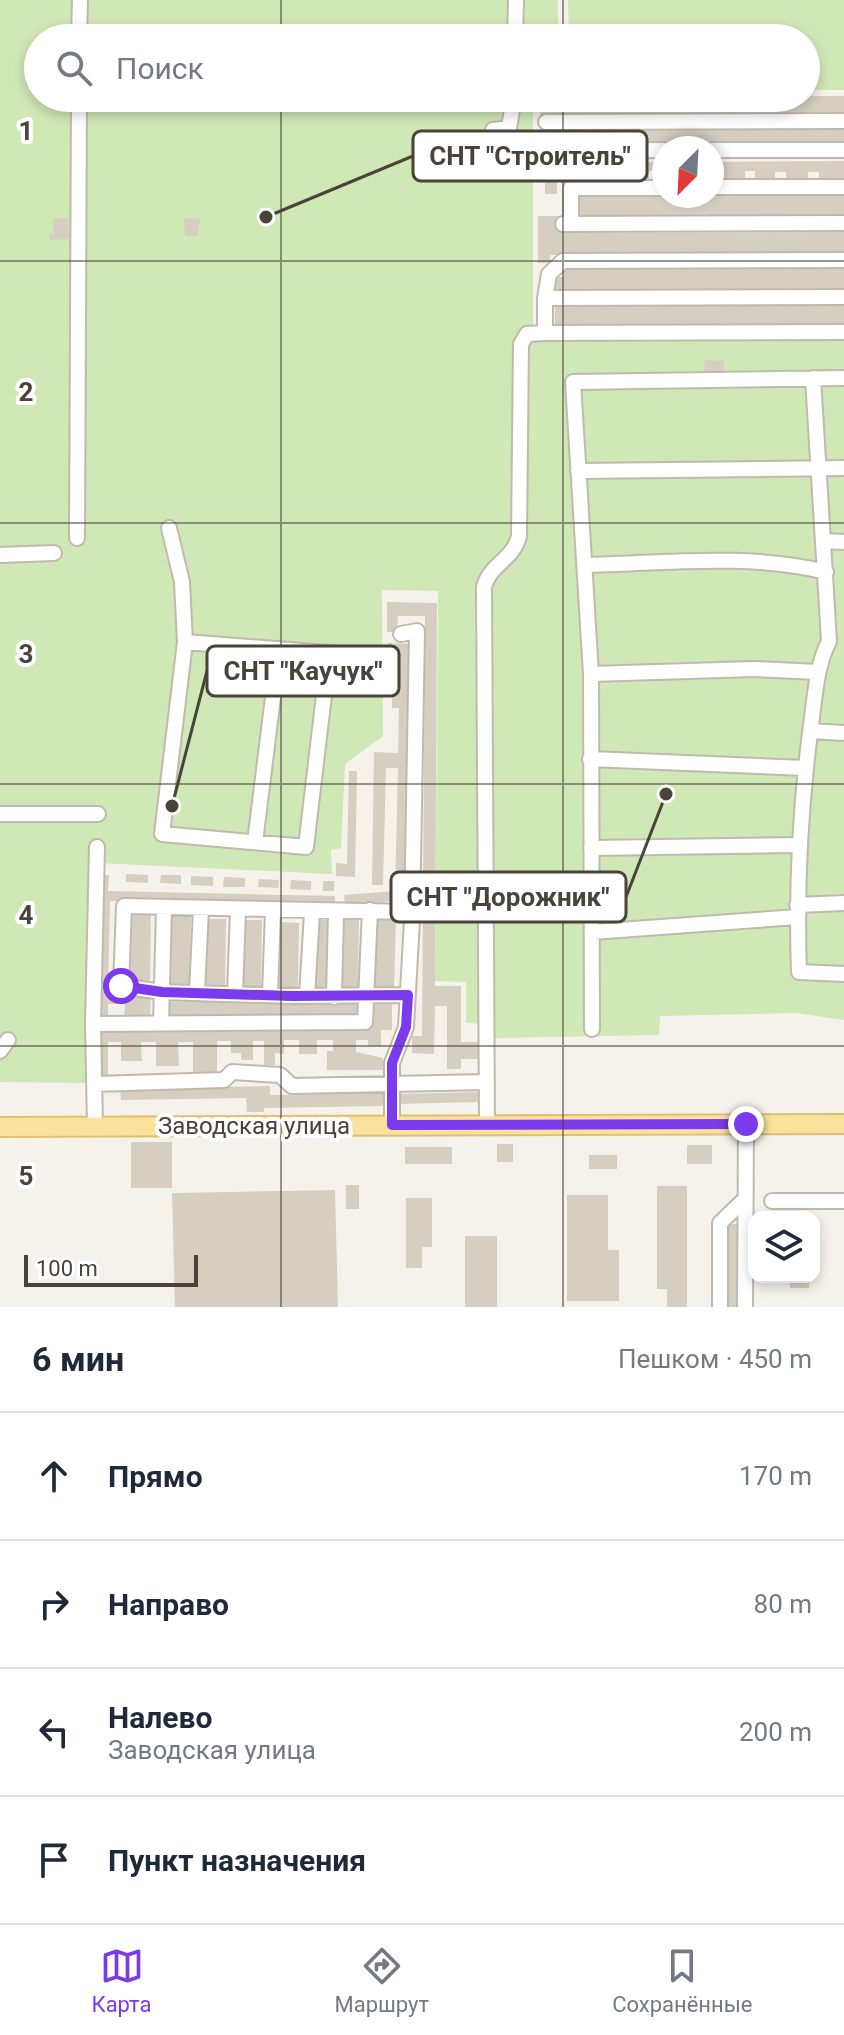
<!DOCTYPE html>
<html lang="ru">
<head>
<meta charset="utf-8">
<style>
	:root { --surface:#fff; --page:#f2f2f3; --text:#1f2937; --muted:#747a83; --line:#e0e1e3; --accent:#7c3aed }
	body { margin:0; font-family:Roboto,sans-serif; background:var(--page); color:var(--text) }
	.controls { position:absolute; right:24px; bottom:24px; display:grid; overflow:hidden; border-radius:16px; box-shadow:0 4px 12px #0003 }
	.controls button { width:72px; height:72px; display:grid; place-items:center; padding:0; border:0; border-bottom:2px solid var(--line); background:var(--surface); color:var(--text); font:40px sans-serif }
	.compass { position:absolute; left:652px; top:136px; width:72px; height:72px; border-radius:50%; background:var(--surface); box-shadow:0 4px 12px #0003; rotate:204deg }
	.scale { position:absolute; left:24px; bottom:20px; width:174px; box-sizing:border-box; padding-left:8px; border:4px solid #494339; border-top:0; font-size:22px; line-height:28px; white-space:nowrap; color:#494339; -webkit-text-stroke:6px #fff; paint-order:stroke }
	.stop { position:absolute; width:24px; height:24px; margin:-18px; border:6px solid #7c3aed; border-radius:50%; background:#fff }
	.stop.end { background:#7c3aed; border-color:#fff; box-shadow:0 2px 8px #0008 }
	.list { margin:0; padding:0; list-style:none }
	h2 { display:flex; justify-content:space-between; align-items:center; height:104px; margin:0; padding:0 32px; font-size:34px }
	h2 small { font-size:26px; font-weight:400; color:var(--muted) }
	.list li { display:grid; grid-template-columns:52px 1fr auto; gap:24px; align-items:center; box-sizing:border-box; height:128px; padding:0 32px; border-top:2px solid var(--line) }
	.list b { display:block; font-size:30px; white-space:nowrap }
	.list p { margin:0; font-size:26px; white-space:nowrap; color:var(--muted) }
	.list em { font-size:26px; font-style:normal; color:var(--muted) }
	.icon { flex:none; width:44px; height:44px; fill:none; stroke:currentColor; stroke-width:2; stroke-linecap:round; stroke-linejoin:round }
	.map { position:relative; flex:none; width:844px; height:1307px; overflow:hidden }
	.search { position:absolute; background:var(--surface); box-shadow:0 4px 12px #0003; left:24px; right:24px; top:24px; height:88px; display:flex; align-items:center; gap:20px; box-sizing:border-box; padding:0 28px; border-radius:44px; color:var(--muted); font-size:30px }
	.sheet { height:616px; background:var(--surface) }
	nav { display:flex; justify-content:space-around; align-items:center; box-sizing:border-box; height:112px; border-top:2px solid var(--line); background:var(--surface); font-size:22px; color:var(--muted) }
	nav a { display:grid; justify-items:center; gap:4px }
	nav .on { color:var(--accent) }
	.map>svg:first-child { display:block }
</style>
</head>
<body>
<div class="map">
<svg width="844" height="1307" viewBox="0 0 844 1307">
	<rect width="100%" height="100%" fill="#f5f2eb"/>
	<!-- green -->
	<path fill="#d0e7b6" d="M0 0H558V38H38V98H533V336H844V1020L796 1013 660 1016 659 1035 491 1038V1024L466 1023V982L435 981 438 591 382 590 383 736 345 764 341 848 331 850 332 874 99 863 85 1083 0 1082Z
		M568 0H844V90H806V38H569Z"/>
	<!-- building -->
	<path fill="#d6cec1" d="M806 96H844V114L540 115V98Z
		M844 128V141L544 142V129Z
		M844 161V179H819V172H808V179H786V172H775V179H755V171H745V179L724 180V171H712V162Z
		M664 162V180L661 171H649V180H629V171H618V180H598L597 171H587V180H557V194H545V163Z
		M844 194V217L580 218V195Z
		M538 216H561V233L844 232V253L550 255V263H538Z
		M68 218 69 239 50 240 49 234 54 233 53 219Z
		M200 218 197 236H185L184 219Z
		M844 267V293L555 294V277H563V268Z
		M844 304V328L555 329V305Z
		M705 360 724 361 723 373 704 372Z
		M387 602 437 603 435 986H461V1042H485V1059H461V1069H447V1006H435L434 1054 412 1053V1036H422L425 616H398L397 632H387Z
		M388 643 412 644 406 908H395V901L345 905 344 895 395 891 398 768H386L383 885H372L374 752 398 753 399 708H392V687H400V665H387Z
		M349 771H357L355 877 336 876V863L347 864Z
		M126 874 148 875V883L126 882Z
		M101 875H109L108 891 335 896V907L110 901 108 993 151 994 150 1019 124 1018 125 1004H108V1018H98Z
		M161 875H181V884L160 883Z
		M191 876 213 877V886L191 885Z
		M224 877 245 878V887H223Z
		M259 879 279 880 278 888 258 887Z
		M291 880 311 881V890L290 889Z
		M323 881H334V891H323Z
		M129 914 151 915 150 981 128 980Z
		M373 915 396 916 394 991 371 990Z
		M169 917H191L189 990 168 989Z
		M341 917H359L358 993H339Z
		M206 919H226L225 992 204 991Z
		M243 920H262L261 993 241 992Z
		M316 920H328L326 991H315Z
		M279 922 299 923 298 987H277Z
		M370 997H381V1004H392V1030H381V1046H368V1040H356V1052L383 1058V1070H327V1051H333V1040H317V1054H299V1040H284V1054L275 1053V1065H264V1041H253V1060H241V1053H231V1041H217V1074H193V1042H178L179 1066H156V1042H141L142 1061H121V1042H108V1080H96L95 1030 370 1029Z
		M358 1001V1015L170 1016V1002Z
		M270 1086V1095L386 1093V1106L264 1108V1112H247L246 1098 121 1100 120 1089Z
		M480 1092V1102L397 1104V1094Z
		M131 1142H172V1188H131Z
		M497 1144H513V1162H497Z
		M687 1145H712V1164H687Z
		M405 1147H452V1164H405Z
		M589 1155H617V1169H589Z
		M346 1185H359V1209H346Z
		M657 1186H687V1307H667V1289H657Z
		M335 1190 338 1307H175L172 1193Z
		M567 1195H608V1250H619V1301H567Z
		M406 1198H432V1247H422V1268H406Z
		M727 1224H739V1307H726Z
		M465 1236H497V1307H465Z
		M790 1277H809V1288H790Z"/>
	<g fill="none" stroke-linecap="round" stroke-linejoin="round">
		<defs>
			<path id="minor" d="M79 38 80 0
				M515 38 516 0
				M546 122 844 121
				M493 130 509 128 514 98
				M712 150H844
				M546 151 664 150
				M712 187H844
				M563 224 844 223
				M571 224V188H664
				M844 297 545 298V333L844 332
				M545 298 549 274 563 261 844 260
				M813 378 829 641C816 667 815 697 811 725 800 808 796 889 799 972L844 974
				M578 471 844 468
				M169 528 182 582 185 642 162 834 306 847 329 653 185 642
				M77 538 79 98
				M825 541 844 542
				M0 555 54 553
				M586 565C665 563 750 553 826 572
				M329 653 378 658
				M591 674 754 669 818 672
				M810 731 844 733
				M590 759 805 768
				M0 814H98
				M255 842 279 649
				M591 848 798 845
				M797 905 844 903
				M592 932 797 917
				M197 993 201 909
				M235 994 238 910
				M270 995 273 911
				M408 995 292 996 162 992 121 986 124 906 412 912
				M307 996 312 913
				M334 997 336 913
				M161 1023 164 908
				M93 1024 365 1022 370 910
				M592 1029 591 674 573 382 844 378
				M0 1051 8 1040
				M95 1084 224 1080 232 1072 280 1075 292 1086 487 1082
				M392 1125V1063L406 1027 412 920 417 631 401 634
				M487 1125 484 587C489 565 514 559 519 536L521 344 527 334 545 333
				M95 1126 93 1024 97 847
				M772 1201H844
				M720 1307V1223L745 1199
				M745 1307 746 1124"/>
			<path id="major" d="M0 1127 844 1124"/>
		</defs>
		<!-- minor casing -->
		<use href="#minor" stroke="#c0baae" stroke-width="18"/>
		<!-- major casing -->
		<use href="#major" stroke="#e0c06e" stroke-width="22"/>
		<!-- minor -->
		<use href="#minor" stroke="#fff" stroke-width="14"/>
		<!-- major -->
		<use href="#major" stroke="#fae29e" stroke-width="18"/>
	</g>
	<g fill="none" stroke-linecap="round" stroke-linejoin="round">
		<!-- route -->
		<path stroke="#7c3aed" stroke-width="10" d="M121 986 162 992 292 996 408 995 406 1027 392 1063V1125L746 1124"/>
	</g>
	<!-- grid -->
	<path fill="none" stroke="#494339" stroke-width="2" stroke-opacity="0.55" d="M281 0V38M563 0V38M281 98V1307M563 98V1307M0 261H844M0 523H844M0 784H844M0 1046H844"/>
	<g text-anchor="middle" stroke-width="8" stroke-linejoin="round" paint-order="stroke">
		<!-- street labels -->
		<g font-size="24" fill="#494339" stroke="#fff">
			<text x="254" y="1134">Заводская улица</text>
		</g>
	</g>
	<g font-size="26" text-anchor="middle" font-weight="bold" fill="#494339" stroke="#fff" stroke-width="8" stroke-linejoin="round" paint-order="stroke">
		<text x="26" y="140">1</text>
		<text x="26" y="401">2</text>
		<text x="26" y="663">3</text>
		<text x="26" y="924">4</text>
		<text x="26" y="1185">5</text>
	</g>
	<!-- callouts -->
	<path fill="none" stroke="#494339" stroke-width="3" d="M266 217L413 156M172 806L207 671M666 794L626 897"/>
	<g fill="#494339" stroke="#fff" stroke-width="3">
		<circle cx="266" cy="217" r="8"/>
		<circle cx="172" cy="806" r="8"/>
		<circle cx="666" cy="794" r="8"/>
	</g>
	<g fill="#fff" stroke="#494339" stroke-width="3">
		<rect x="413" y="131" width="234" height="50" rx="8"/>
		<rect x="207" y="646" width="192" height="50" rx="8"/>
		<rect x="391" y="872" width="235" height="50" rx="8"/>
	</g>
	<g font-size="26" text-anchor="middle" font-weight="bold" fill="#494339">
		<text x="530" y="165">СНТ "Строитель"</text>
		<text x="303" y="680">СНТ "Каучук"</text>
		<text x="508" y="906">СНТ "Дорожник"</text>
	</g>
</svg>
<div class="controls">
<button><svg class="icon" aria-label="layers" viewBox="0 0 24 24"><path d="M12 4l9 5-9 5-9-5zM3 14l9 5 9-5"/></svg></button>
</div>
<svg class="compass" viewBox="-18 -18 36 36"><path d="M0-13l5 13h-10z" fill="#e53935"/><path d="M0 13l5-13h-10z" fill="#747a83"/></svg>
<div class="scale">100 m</div>
<div class="stop" style="left:121px;top:986px"></div>
<div class="stop end" style="left:746px;top:1124px"></div>
<div class="search"><svg class="icon" aria-label="search" viewBox="0 0 24 24"><circle cx="10" cy="10" r="6"/><path d="M15 15l6 6"/></svg>Поиск</div>
</div>
<section class="sheet">
<h2>6 мин<small>Пешком · 450 m</small></h2>
<ul class="list">
<li><svg class="icon" aria-label="ahead" viewBox="0 0 24 24"><path d="M12 20V5M6 11l6-6 6 6"/></svg><div><b>Прямо</b></div><em>170 m</em></li>
<li><svg class="icon" aria-label="right" viewBox="0 0 24 24"><path d="M7 20v-9h11M14 6l5 5-5 5"/></svg><div><b>Направо</b></div><em>80 m</em></li>
<li><svg class="icon" aria-label="left" viewBox="0 0 24 24"><path d="M17 20v-9H6M10 6l-5 5 5 5"/></svg><div><b>Налево</b><p>Заводская улица</p></div><em>200 m</em></li>
<li><svg class="icon" aria-label="arrive" viewBox="0 0 24 24"><path d="M6 21V4h12l-3 4 3 4H6"/></svg><div><b>Пункт назначения</b></div></li>
</ul>
</section>
<nav>
<a class="on"><svg class="icon" aria-label="map" viewBox="0 0 24 24"><path d="M3 6l6-2 6 2 6-2v14l-6 2-6-2-6 2zM9 4v14M15 6v14"/></svg>Карта</a>
<a><svg class="icon" aria-label="directions" viewBox="0 0 24 24"><path d="M12 3l9 9-9 9-9-9zM9 14v-3h6M13 9l2 2-2 2"/></svg>Маршрут</a>
<a><svg class="icon" aria-label="saved" viewBox="0 0 24 24"><path d="M7 4h10v16l-5-4-5 4z"/></svg>Сохранённые</a>
</nav>
</body>
</html>
